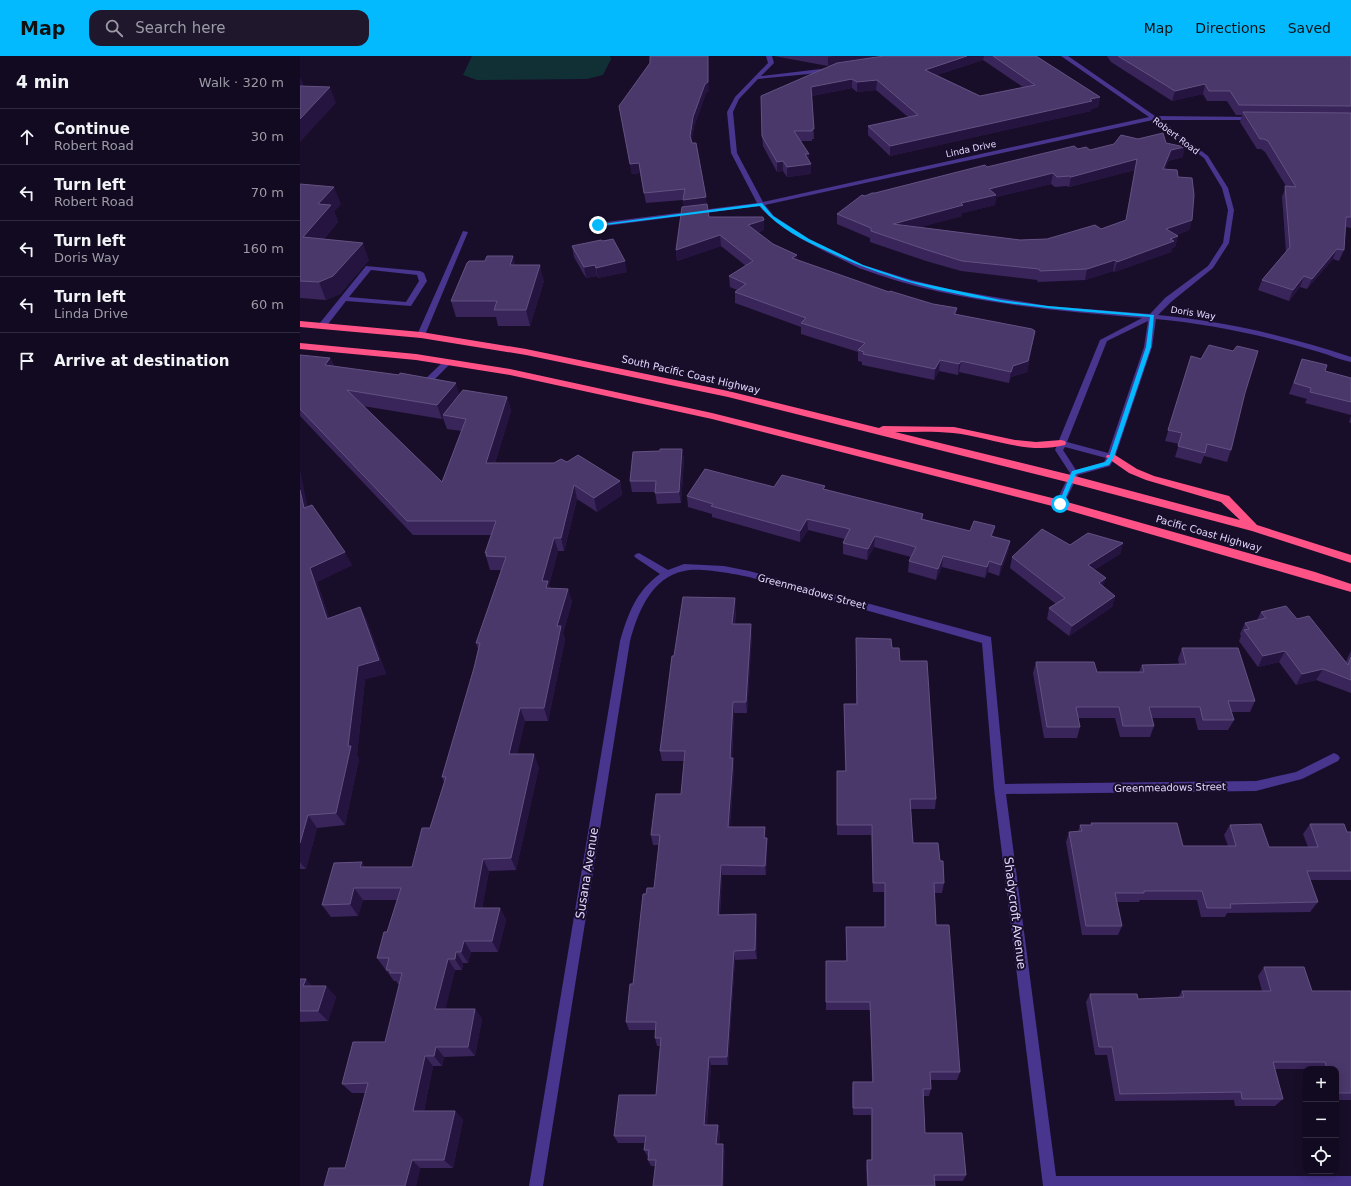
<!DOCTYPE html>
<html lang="en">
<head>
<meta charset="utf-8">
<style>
	:root { --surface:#120a20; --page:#1f182d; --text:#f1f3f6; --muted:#9c9aa5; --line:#312b3e; --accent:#03baff }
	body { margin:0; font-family:"DejaVu Sans",sans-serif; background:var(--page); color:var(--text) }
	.controls { position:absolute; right:12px; bottom:12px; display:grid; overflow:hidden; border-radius:8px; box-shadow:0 2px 10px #0003 }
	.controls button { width:36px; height:36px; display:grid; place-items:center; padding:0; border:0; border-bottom:1px solid var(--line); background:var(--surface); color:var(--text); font:20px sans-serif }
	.stop { position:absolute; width:12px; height:12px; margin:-9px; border:3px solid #03baff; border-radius:50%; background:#fff }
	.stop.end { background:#03baff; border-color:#fff; box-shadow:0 1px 4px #0008 }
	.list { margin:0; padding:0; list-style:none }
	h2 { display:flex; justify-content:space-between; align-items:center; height:52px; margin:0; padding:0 16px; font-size:17px }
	h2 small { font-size:13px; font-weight:400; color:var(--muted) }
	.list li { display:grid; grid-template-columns:26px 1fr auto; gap:12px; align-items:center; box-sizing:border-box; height:56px; padding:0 16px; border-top:1px solid var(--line) }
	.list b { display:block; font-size:15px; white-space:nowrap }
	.list p { margin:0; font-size:13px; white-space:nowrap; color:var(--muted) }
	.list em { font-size:13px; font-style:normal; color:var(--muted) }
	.icon { flex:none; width:22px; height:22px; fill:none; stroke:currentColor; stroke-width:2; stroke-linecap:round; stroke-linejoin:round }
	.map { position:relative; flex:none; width:1051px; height:1130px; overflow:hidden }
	header { display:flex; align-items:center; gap:24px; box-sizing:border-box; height:56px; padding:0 20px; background:var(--accent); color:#111 }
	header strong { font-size:19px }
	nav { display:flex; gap:22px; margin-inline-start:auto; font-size:14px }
	.search { width:280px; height:36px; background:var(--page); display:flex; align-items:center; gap:10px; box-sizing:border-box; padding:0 14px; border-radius:12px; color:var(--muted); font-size:15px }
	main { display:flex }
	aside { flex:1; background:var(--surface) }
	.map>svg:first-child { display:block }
</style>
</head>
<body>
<header>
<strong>Map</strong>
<div class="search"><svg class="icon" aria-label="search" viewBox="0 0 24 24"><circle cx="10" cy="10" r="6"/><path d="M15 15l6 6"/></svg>Search here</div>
<nav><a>Map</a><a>Directions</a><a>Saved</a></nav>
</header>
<main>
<aside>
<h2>4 min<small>Walk · 320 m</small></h2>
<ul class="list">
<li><svg class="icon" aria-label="ahead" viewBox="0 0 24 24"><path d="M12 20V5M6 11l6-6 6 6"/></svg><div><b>Continue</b><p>Robert Road</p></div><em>30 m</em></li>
<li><svg class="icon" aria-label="left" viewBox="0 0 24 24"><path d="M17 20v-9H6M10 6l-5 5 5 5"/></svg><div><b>Turn left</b><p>Robert Road</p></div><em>70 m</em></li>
<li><svg class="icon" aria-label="left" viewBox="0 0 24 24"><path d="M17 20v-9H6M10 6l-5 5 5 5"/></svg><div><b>Turn left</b><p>Doris Way</p></div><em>160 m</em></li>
<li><svg class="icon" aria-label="left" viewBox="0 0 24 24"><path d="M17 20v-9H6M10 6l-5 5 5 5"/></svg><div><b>Turn left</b><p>Linda Drive</p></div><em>60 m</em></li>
<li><svg class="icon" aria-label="arrive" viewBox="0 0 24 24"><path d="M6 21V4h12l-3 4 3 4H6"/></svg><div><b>Arrive at destination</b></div></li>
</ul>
</aside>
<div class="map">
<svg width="1051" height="1130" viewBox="0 0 1051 1130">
	<rect width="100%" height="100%" fill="#180e2a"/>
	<!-- green -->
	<path fill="#103035" d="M172 0H310L311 3 303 19 287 23 177 24 163 19Z"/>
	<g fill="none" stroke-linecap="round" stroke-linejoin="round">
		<!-- minor -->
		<path fill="#47358e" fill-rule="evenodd" d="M466 0H472L474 7 461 20 529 12 532 14 529 16 458 23 439 43 433 56 437 97 463 146 849 61 761 0H768L855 60 957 61 958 62 955 64H861L908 100 928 132 934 154 929 187 913 212 871 246 858 259C923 265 989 280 1051 301V306C1040 304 1030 299 1019 296 966 280 911 268 856 263L852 291 815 401 810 410 778 419 763 450H757L755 448 770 417 755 394 800 284 842 262C748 254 649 246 559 212 548 207 537 201 526 196 502 184 477 171 459 150L298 171 295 169 298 167 457 147 431 97 427 56 435 41 468 7ZM853 64 904 102 922 132 928 154 923 187 908 210 865 242 850 258 748 250 653 234 612 224 563 209 509 183 474 160 465 149ZM848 265 844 291 808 397 767 386 807 285ZM765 391 806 402 804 406 776 414 763 394Z
			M163 175 168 176 125 279 121 281H118L117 279Z
			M66 210 120 215 124 217 127 225 111 250 46 245 25 272H19V268ZM71 214 117 219 119 225 106 246 49 241Z
			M145 304H151L152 306 129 329 130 331 129 333 120 332V328Z
			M339 497 368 514 384 508 424 510 449 515 691 581 705 728 956 725 996 716 1034 697 1038 699 1040 702 1038 705 1002 723 956 735 706 738 756 1120H1051V1130H743L694 733 682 587 449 521C434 518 399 511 384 515 351 522 338 556 330 585L243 1130H229L320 585C328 558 336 535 360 518L336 502 334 500 336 498Z"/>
		<!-- highway -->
		<path fill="#ff5287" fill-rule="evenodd" d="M0 265 121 276 226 293 428 335 579 372 583 370 654 371 715 384 736 386 761 384 765 385 766 387 765 389C727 399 690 381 653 377 634 375 614 376 595 376L771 419 940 464 921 446 846 424 829 417 806 401 807 399H815L837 413 854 420 929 440 957 469 1051 499V507L952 475 771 427 428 341 226 299 121 282 0 271Z
			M0 287 116 298 210 313 412 357 760 444 1015 516 1051 528V536L760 452 412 363 210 319 116 304 0 293Z"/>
	</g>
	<!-- wall -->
	<path fill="#392559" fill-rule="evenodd" d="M474 0H736L800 41 798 51 791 53V55L590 100 568 79V70L608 61 576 34 557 36 552 32 512 40 514 83H512V85H501L509 105 511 118 487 121 483 115 477 116 463 90 462 80 530 10H528ZM683 4 723 31 680 40 637 19Z
		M807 0H1051V172L1046 171 1044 194 1039 205 1033 203 1007 233 1000 231 989 245 958 234 962 224 986 196 982 141 986 130 965 96 961 93H957L940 66 942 59H936L927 45H907L903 38 872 45 811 6Z
		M409 35 406 37 394 71 391 86 406 141V148L409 161 464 164V174L457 177 473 188 497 199V204L589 236 633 248 657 252 656 258 735 275 727 316 711 321 709 327 659 316 658 319 639 315 634 324 562 309V306L558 305V296L501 278V271L435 247V236L437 234 430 231 429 220 446 210 421 190 377 205 376 194 384 151 383 144 346 147 340 117 332 118 319 50Z
		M866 87 883 101 868 105 865 114 878 121 892 164 889 174 876 179 878 180 875 191 872 192 871 196 814 216 813 215 785 224 738 226 737 224 661 215 626 205 570 186V182L537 168V158L565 140 575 137 687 111 778 93 790 94ZM835 114 826 164 801 173 747 183 720 184 619 171 662 160V157L695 149 696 141 751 128 755 131 767 130 769 131Z
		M0 128 41 148 34 155 38 166 24 183 69 204 40 238 26 244 0 242Z
		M272 190 327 216 298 222 297 220 286 222 274 201Z
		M216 209 244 225 230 270H198L196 261H156L151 245Z
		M0 299 30 302 34 310 159 338 207 341 211 355 195 407H254L267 406 320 425 322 439 297 456 277 443 264 495H258L249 529 250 532 268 533 272 546 263 577 265 584 248 665H225L217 698 239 711 216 814 189 815 182 852H200L206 864 198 896H171L168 907H163L162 914H155L145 953H175L182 963 175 1000 144 1001 142 1010H133L124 1055H155L163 1064 153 1112H120L116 1130H24L45 1112 65 1037H52L42 1028 85 986 100 928H98L96 925H94L86 914V913H85L77 902 87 876 97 844H63L58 860 31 861 22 849 65 811H112L130 772 144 726 142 721 174 612 178 593 176 587 201 514H190L185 497 191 479H113L0 360ZM63 350 142 363 143 362 147 373 162 375 142 426Z
		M891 300 931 394 927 406 904 400 901 408 875 401 879 388 865 385Z
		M1002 303 1025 315 1051 322V359L1005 347 1007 343 989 338Z
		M1051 360V367L1049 366Z
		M382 393 384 404 381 447 357 448 355 436H332L330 425Z
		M0 415 7 451 52 509 17 526 29 562 60 551 67 565 86 618 65 623 57 699 59 703 45 769 17 772 6 813H0Z
		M474 431 525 433 623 458V463L710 485 708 496 699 520 688 516 685 522 642 511 636 524 608 516 609 505 611 501 574 491 567 504 543 498V487L545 483 508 474 500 486 412 461V458L388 451 387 440Z
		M823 487 820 498 794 514 803 531 815 540 812 551 769 580 747 563 749 552 756 548 710 512 712 501 770 489Z
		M436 553 435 568 452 579 447 657H434L432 702 434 712 430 771 467 782V792L466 819H422L420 859 457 867V903L435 904 428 1009H411L407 1069 420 1076 419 1088 425 1095 355 1110H351L348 1104V1101L344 1094 345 1087H318L314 1080 356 1039 361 990H357L355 982V974H329L326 966 333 928 346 838 354 832 359 789H353L351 779 381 738 384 705H362L360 695 374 600Z
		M961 556 997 563 1046 606 1048 601 1051 595V637L1016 624 996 629 979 606 958 611 939 585 941 580 940 578 945 567 957 564Z
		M556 582 592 592 600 605 636 743 635 753H611L613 787 640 805 644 827 642 837H635L636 869 660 1016 657 1024H630L631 1033 629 1040H623L625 1077 666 1119 663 1125H634L635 1130H567L566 1111 567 1104H571V1059H553L552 1033 553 1026H572L570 954H526V905H546V871H584V836H573L571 779H537V715H545L544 648H556Z
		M882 592 955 645 950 656H931L934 664 928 674H898L895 662H852L854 670 850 681H820L815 662H778L780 671 777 682H744L733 617 736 606 797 616H839L842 609 879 608 878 603Z
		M791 767 883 790H928L924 779 930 769 969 791H1008L1003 778 1010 768 1047 776H1051V824H1010L1018 846 1010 856 927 857 925 861H901L897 844H840L839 846H817L822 870 818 879H782L766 786 769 776H778L780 769H791Z
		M964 911 1012 935H1051V1044H1036V1013H975L983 1043 975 1050H935L934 1044 815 1045 807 999H795L786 946 790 938 838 943 878 942 882 935H962L958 920Z
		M0 923H6L12 930H26L36 941 28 965 0 966Z"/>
	<!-- shaded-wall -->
	<path fill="#24143f" d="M408 0 409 35 406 37 394 71 391 91 390 80 393 61Z
		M534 0H589L582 4 528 10V1Z
		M667 0H684L683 4 625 23V14Z
		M0 20 6 35 0 42Z
		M552 23V32L511 40V31Z
		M577 24 576 34 557 36V26Z
		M905 28 903 38 872 45 875 35Z
		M30 31 36 47 0 86V63Z
		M800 41 798 51 791 53V55L590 100V90Z
		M885 91 883 101 868 105 861 124 863 113 871 94Z
		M505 98H509V108Z
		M837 103 835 114 769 131 771 121Z
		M483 105V115L477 116V106Z
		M339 107 340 117 332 118 330 108Z
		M511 108V118L487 121V111Z
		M753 117 751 128 696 141 695 149 662 157V160L593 179V168L661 147 689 133Z
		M34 131 41 148 34 155 38 166 10 199 3 181 18 148Z
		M406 141 407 152 384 155 383 144Z
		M464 164V174L448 180V169Z
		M892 164 889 174 863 183 866 173Z
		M420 179 421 190 377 205 376 194Z
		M878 180 875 191 872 192 871 196 814 216 817 206Z
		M63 187 69 204 40 238 26 244 19 226Z
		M1037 193 1033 203 1007 233 1012 223Z
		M497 199V210L492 202Z
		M213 200 217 216 210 209Z
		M815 204 813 215 785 224 787 213Z
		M325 205 327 216 298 222 296 212Z
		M240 209 244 225 230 270 226 254Z
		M295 209 297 220 286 222 284 211Z
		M1004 220 1000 231 989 245 993 234Z
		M735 275 727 316 711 321 709 327 711 316 713 310Z
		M30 302 36 316 25 309Z
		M640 304 639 315 634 324 635 313Z
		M661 305 659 316 658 319 659 308Z
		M156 327 160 341 143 359V362L142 363 137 349Z
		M207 341 211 355 191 420 186 407Z
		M382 393 384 404 381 447 379 436Z
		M0 415 11 466 4 452 0 434Z
		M320 425 322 439 297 456 294 442Z
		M274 429 277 443 264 495 261 482Z
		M507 463 508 474 500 486V475Z
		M695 470 693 481 691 480Z
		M575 480 574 491 567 504 568 493Z
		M254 482 258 495 249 529 252 539 250 546 242 525Z
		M710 485 708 496 699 520 701 509Z
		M823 487 820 498 785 520 788 509Z
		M45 496 52 509 17 526 34 577 27 563 10 512Z
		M643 500 642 511 636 524 638 513Z
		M689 505 688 516 685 522 687 511Z
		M806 522 802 533 799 527Z
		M268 533 272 546 263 577 265 584 248 665 244 652 257 570Z
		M815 540 812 551 769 580 772 570Z
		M435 542 436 553 433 579 432 568Z
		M60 551 67 565 86 618 65 623 57 699 59 703 45 769 36 757 48 690Z
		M451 568 452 579 447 657 446 646Z
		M985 595 979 606 958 611 963 600Z
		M1023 613 1016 624 996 629 1002 618Z
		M433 646 434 657 431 712 430 702Z
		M220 652 225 665 214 711 209 698Z
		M234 698 239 711 216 814 211 802Z
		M433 702 434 712 429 780 428 771Z
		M8 759 17 772 6 813 0 806V787Z
		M465 771 466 780 465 792 464 782Z
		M467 782V792L466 819 465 810Z
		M183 803 189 815 180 863 174 852Z
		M62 806 70 818 60 811Z
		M421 809 422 819 419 868 418 859Z
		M54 832 63 844 58 860 50 848Z
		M200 852 206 864 198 896 192 885Z
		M456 858 457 867V903L455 894Z
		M164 885 171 896 168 907 161 896Z
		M434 895 435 904 428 1009 427 1001Z
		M156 896 163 907 162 914 155 903Z
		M148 903 155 914 143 964 135 953Z
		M6 923 16 934 3 930Z
		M26 930 36 941 28 965 18 955Z
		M175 953 182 963 175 1000 168 991Z
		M136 991 144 1001 142 1010 134 1000Z
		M125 1000 133 1010 122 1064 113 1055Z
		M409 1001 411 1009 406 1076 404 1069Z
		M155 1055 163 1064 153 1112 144 1104Z
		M418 1069 420 1076 418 1095 416 1088Z
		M423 1088 425 1095 424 1130H422Z
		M112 1104 120 1112 116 1130H105Z"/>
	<!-- building -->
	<path fill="#4b386b" stroke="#635182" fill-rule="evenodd" d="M350 0H408V26L405 28 393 61 390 80 392 87H396L406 141 383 144 385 133 344 137 339 107 330 108 319 50 350 7Z
		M584 0H667L625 14 680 40 735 29 693 0H736L800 41 790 43 792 45 590 90 568 70 618 59 577 24 557 26 552 23 511 31 514 73H512V75H494L509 98H505L511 108 487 111 483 105 477 106 462 80 461 40 537 7Z
		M818 0H1051V50L939 49 930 35H909L905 28 875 35Z
		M0 30 30 31 0 63Z
		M943 56 1051 57V161H1046L1044 194 1037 193 1012 223 1004 220 993 234 962 224 990 191 985 130 996 131 968 85 964 83H960Z
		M863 77 866 87 885 91 871 94 863 113 877 114 878 121 892 122 894 139 892 164 866 173 878 180 870 183 874 185 817 206 815 204 787 213 740 215 739 213 662 205 627 194 571 175V172L537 158 562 139 565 140 572 137H575L685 109 687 111 774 90 778 93 786 91 790 94 814 88 821 79 838 83ZM837 103 826 164 801 173 795 169 747 183 720 184 593 168 663 149 661 147 696 139 689 133 753 117 757 121 769 120 771 121Z
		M0 128 34 131 18 148 31 149 3 181 63 187 33 220 19 226 0 225Z
		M407 148 409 161H463L464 164 448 169 473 188 497 199 492 202 589 236 590 235 633 248 657 252 654 258 732 273 735 275 728 305 713 310 711 316 661 305 659 308 640 304 635 313 563 298 564 296 558 294 565 287 501 267 506 262 435 236 446 228 429 220 453 205 420 179 376 194 382 151Z
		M313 183 325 205 296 212 295 209 284 211 272 190 301 184 303 185Z
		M187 200H213L210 209H240L226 254H194L197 245H151L167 207 169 205H185Z
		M909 289 933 295 937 290 958 295 945 337 931 394 907 388 905 397 878 390 882 377 868 374 891 300 901 303Z
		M0 299 30 302 25 309 99 319 100 317 156 327 137 349 47 334 142 426 166 363 143 359 163 334 207 341 186 407H254L261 403 267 406 278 399 320 425 294 442 274 429 261 482H254L242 525H248L246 532 268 533 257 570H261L244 652H220L209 698H234L211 802 183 803 174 852H200L192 885H164L161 896H156L155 903H148L135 953H175L168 991H136L134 1000H125L113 1055H155L144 1104H112L105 1130H24L29 1112H45L68 1027 42 1028 53 986H85L102 917H90V914H86L89 902H77L84 876H87L101 832H54L50 848 22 849 34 807 62 806 60 811H112L122 772H130L146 721H142L174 612 180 587H176L206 501 186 500 187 497H185L196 465H107L0 353Z
		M1002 303 1027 309 1025 315 1051 322V346L1010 336 1011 332 994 327Z
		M360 393H382L379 436 355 437 356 425H330L333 396 360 395Z
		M405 413 474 431 482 419 525 430 523 433 623 458 621 463 670 475 674 465 695 470 691 480 710 485 701 509 689 505 687 511 643 500 638 513 609 505 616 491 575 480 568 493 543 487 550 473 507 463 500 475 411 450 413 448 387 440Z
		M0 434 4 452 12 449 45 496 10 512 27 563 60 551 79 604 58 610 48 690H51L36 757 8 759 0 787Z
		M742 473 770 489 788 477 823 487 788 509 806 522 799 527 815 540 772 570 749 552 765 542 712 501Z
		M383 541 435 542 432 568H451L446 646H433L430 702H433L428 771H465L464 782H467L465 810 421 809 418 859 456 858 455 894 434 895 427 1001H409L404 1069H418L416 1088H423L422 1130H353L356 1104H348L349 1094H344L346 1080H314L319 1039H356L361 982H355L356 966H326L330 928H333L343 838H346L347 832H354L360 779H351L356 738H381L385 695H360L372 600H374Z
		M986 550 997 563 1009 560 1048 609 1051 601V624L1023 613 1002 618 985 595 963 600 944 574 949 573 945 567 966 562 961 556Z
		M556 582 591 583 592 592H599L600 605H627L636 743H610L613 787H638L640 805H643L644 827H634L636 869H649L660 1016H630L631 1033H623L625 1077H662L666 1119H634L635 1130H568L567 1104H572V1052H553V1026H573L570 946H526V905H547L546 871H585V827H573L572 769H537V715H546L544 648H557Z
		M882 592H938L955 645H928L934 664H903L900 651H849L854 670H823L819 651H776L780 671H747L736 606H794L797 616H844L842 609 886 608Z
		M791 767H877L883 790H936L930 769 961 768 969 791H1018L1010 768H1044L1047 776H1051V815H1007L1018 846 930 848 931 852H907L902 835H844V837H815L822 870H786L769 776 782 775 780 769H792Z
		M964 911H1004L1012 935H1051V1037H1036V1013H1027L1025 1006H973L983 1043H942L941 1036 820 1038 812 991H799L790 938H837L838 943 884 941 882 935H971Z
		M0 923H6L3 930H26L18 955H0Z"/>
	<!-- route -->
	<path fill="#03baff" d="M462 147 473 160 509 183 563 209 611 225 701 244 748 250 854 259 851 291 814 401 809 409 776 418 763 448 758 449 772 415 805 406 809 401 846 291 850 261C740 253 629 244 527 195 503 184 477 171 460 150L298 170 295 169Z"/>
	<g text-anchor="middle" stroke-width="4" stroke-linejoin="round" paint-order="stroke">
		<!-- far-street labels -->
		<g font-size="9" fill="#e3d7ff" stroke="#180e2a">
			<text transform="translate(876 80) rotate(37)" y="3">Robert Road</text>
			<text transform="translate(671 93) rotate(-12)" y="3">Linda Drive</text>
			<text transform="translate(893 257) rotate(9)" y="3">Doris Way</text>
		</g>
		<!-- street labels -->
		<g font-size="10" fill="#e3d7ff" stroke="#180e2a">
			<text transform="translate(391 318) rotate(13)" y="4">South Pacific Coast Highway</text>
			<text transform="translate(909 477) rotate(16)" y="4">Pacific Coast Highway</text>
			<text transform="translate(512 535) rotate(15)" y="4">Greenmeadows Street</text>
			<text transform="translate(870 731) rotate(-1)" y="4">Greenmeadows Street</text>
		</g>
		<!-- near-street labels -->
		<g font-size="12" fill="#e3d7ff" stroke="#180e2a">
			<text transform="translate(287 817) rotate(-81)" y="4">Susana Avenue</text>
			<text transform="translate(715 857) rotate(83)" y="4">Shadycroft Avenue</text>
		</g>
	</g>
</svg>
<div class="controls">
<button>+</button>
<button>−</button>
<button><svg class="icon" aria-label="locate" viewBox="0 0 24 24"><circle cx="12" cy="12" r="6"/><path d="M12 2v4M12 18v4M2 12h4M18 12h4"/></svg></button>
</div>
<div class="stop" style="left:760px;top:448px"></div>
<div class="stop end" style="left:298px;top:169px"></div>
</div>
</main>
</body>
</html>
